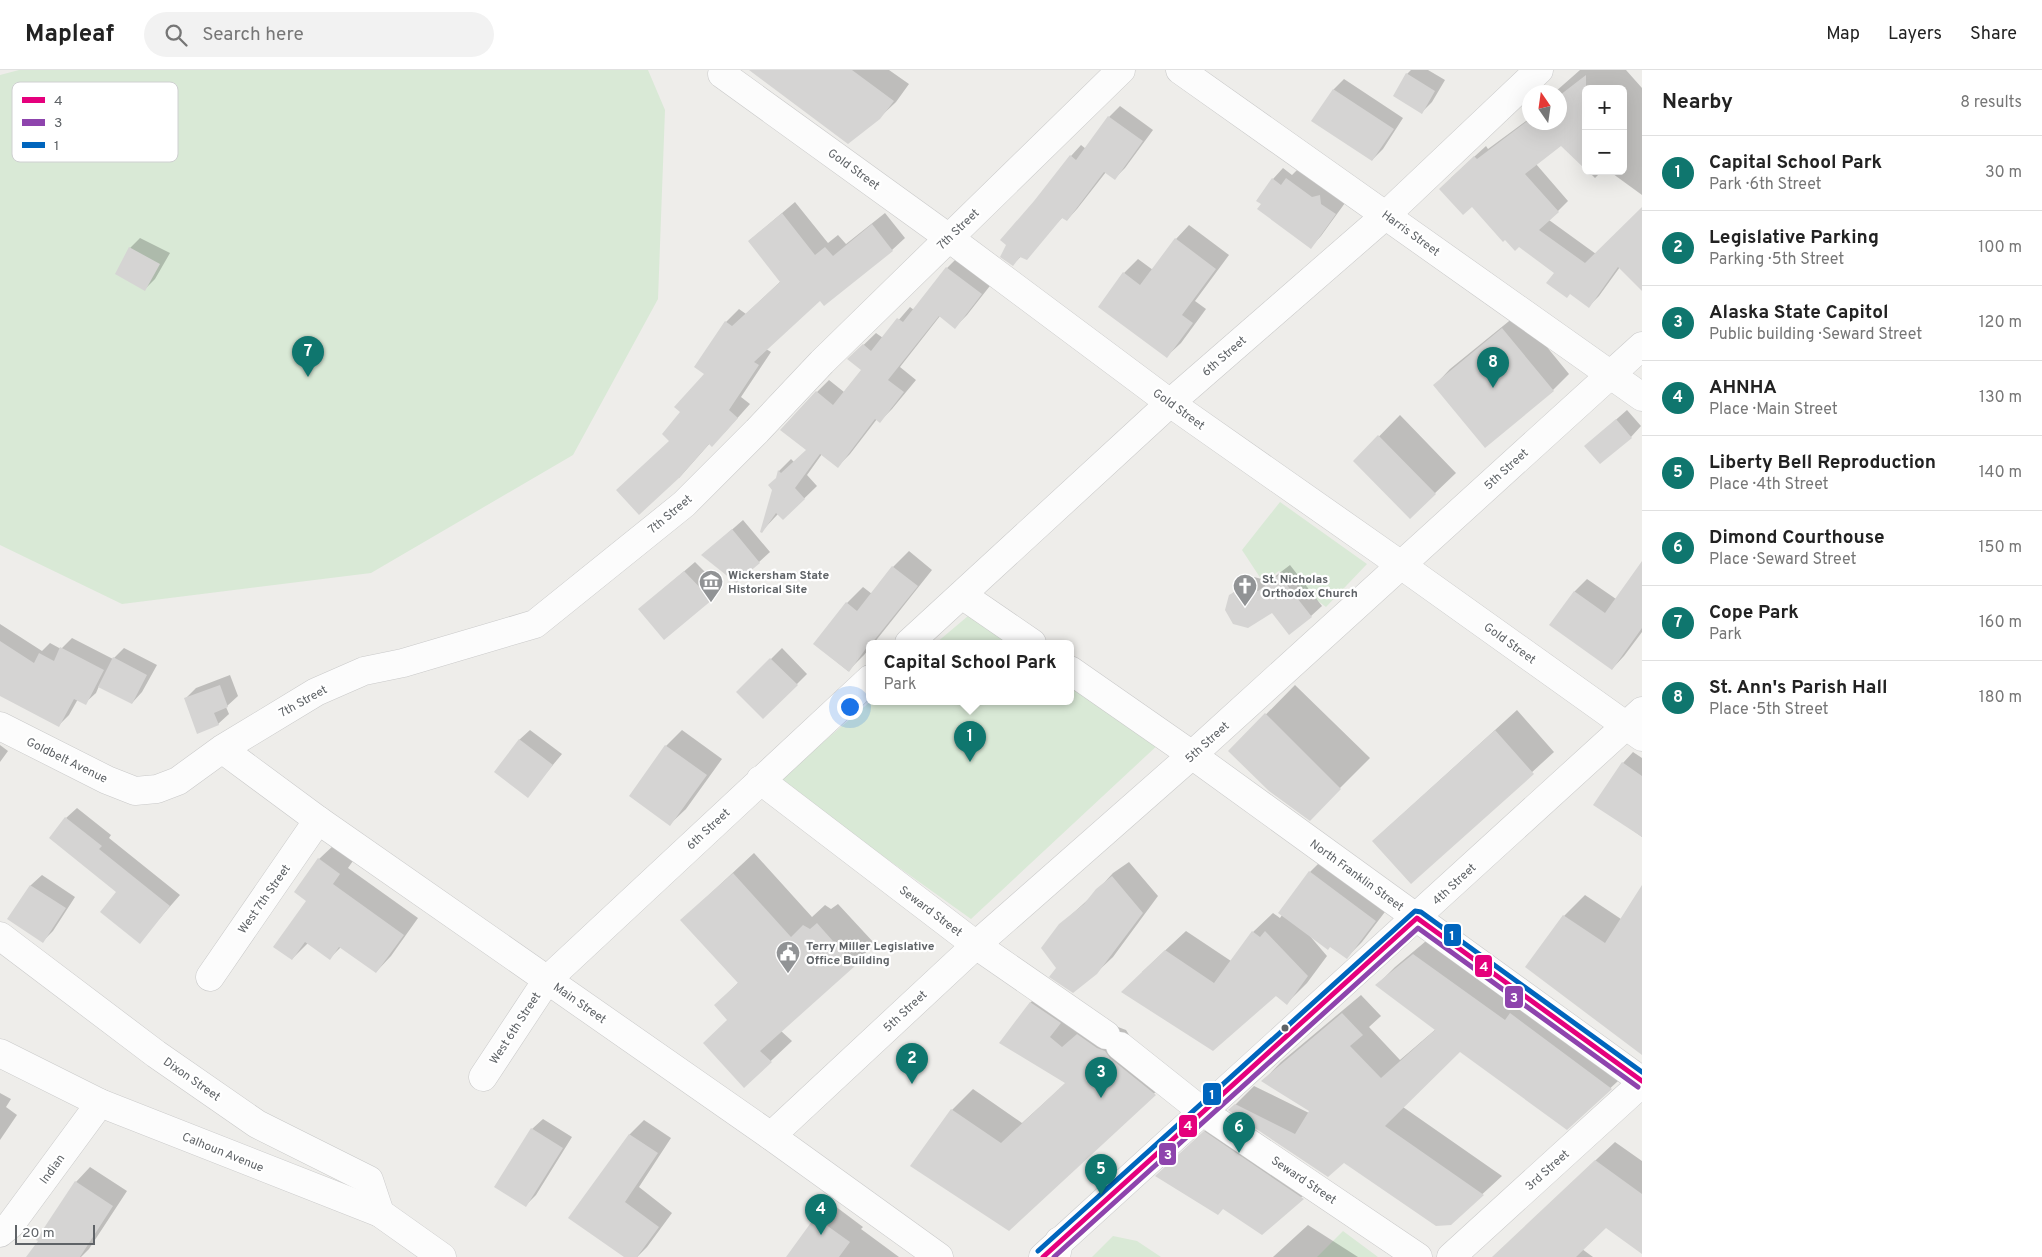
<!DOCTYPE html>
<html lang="en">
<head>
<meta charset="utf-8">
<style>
	:root { --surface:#fff; --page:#f2f2f2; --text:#222; --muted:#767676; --line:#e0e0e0; --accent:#0f766e }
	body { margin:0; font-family:Overpass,sans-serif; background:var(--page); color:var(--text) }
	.controls { position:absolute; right:15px; top:15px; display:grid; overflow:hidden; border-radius:8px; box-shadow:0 5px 20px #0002 }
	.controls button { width:45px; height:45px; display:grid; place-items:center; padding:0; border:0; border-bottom:1px solid var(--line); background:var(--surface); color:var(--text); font:25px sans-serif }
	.compass { position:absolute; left:1522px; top:15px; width:45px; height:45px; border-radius:50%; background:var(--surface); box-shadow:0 5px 20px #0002; rotate:347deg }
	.scale { position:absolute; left:15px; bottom:12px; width:80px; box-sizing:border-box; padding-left:5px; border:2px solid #5f6367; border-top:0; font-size:14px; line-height:18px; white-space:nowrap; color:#5f6367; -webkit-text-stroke:4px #fff; paint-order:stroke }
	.you { position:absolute; left:849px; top:636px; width:18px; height:18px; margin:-12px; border:4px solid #fff; border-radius:50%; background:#1a73e8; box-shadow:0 0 0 8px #1a73e833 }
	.badge { display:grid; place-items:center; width:32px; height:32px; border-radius:50%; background:var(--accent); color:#fff; font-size:16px; font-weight:700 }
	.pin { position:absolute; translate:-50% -41px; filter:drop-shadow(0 1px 2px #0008) }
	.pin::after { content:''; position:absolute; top:26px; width:18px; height:15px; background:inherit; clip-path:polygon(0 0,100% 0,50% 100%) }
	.popup { position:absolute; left:866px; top:570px; width:208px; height:65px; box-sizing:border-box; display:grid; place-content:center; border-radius:8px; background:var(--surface); filter:drop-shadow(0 1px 4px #0005); font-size:16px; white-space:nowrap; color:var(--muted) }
	.popup b { font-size:19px; color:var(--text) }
	.popup::after { content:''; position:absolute; left:50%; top:100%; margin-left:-10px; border:10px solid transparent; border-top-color:var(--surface) }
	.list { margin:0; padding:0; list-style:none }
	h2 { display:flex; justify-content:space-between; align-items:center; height:65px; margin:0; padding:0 20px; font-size:21px }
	h2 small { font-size:16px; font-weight:400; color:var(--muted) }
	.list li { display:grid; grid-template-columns:32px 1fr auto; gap:15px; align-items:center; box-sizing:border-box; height:75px; padding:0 20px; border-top:1px solid var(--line) }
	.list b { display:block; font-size:19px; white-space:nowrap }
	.list p { margin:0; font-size:16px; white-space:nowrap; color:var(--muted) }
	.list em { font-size:16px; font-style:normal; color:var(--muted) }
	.icon { flex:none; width:28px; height:28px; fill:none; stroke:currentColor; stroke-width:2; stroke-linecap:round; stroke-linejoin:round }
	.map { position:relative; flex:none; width:1642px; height:1187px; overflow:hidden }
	header { display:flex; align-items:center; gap:30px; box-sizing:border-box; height:70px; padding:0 25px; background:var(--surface); border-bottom:1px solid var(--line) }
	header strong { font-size:24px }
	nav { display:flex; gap:28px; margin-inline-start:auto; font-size:18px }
	.search { width:350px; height:45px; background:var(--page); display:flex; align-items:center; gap:12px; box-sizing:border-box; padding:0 18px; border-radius:28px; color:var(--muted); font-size:19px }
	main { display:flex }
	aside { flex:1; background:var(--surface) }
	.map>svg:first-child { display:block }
</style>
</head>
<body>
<header>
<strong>Mapleaf</strong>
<div class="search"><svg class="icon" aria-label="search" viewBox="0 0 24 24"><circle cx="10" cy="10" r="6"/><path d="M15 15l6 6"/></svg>Search here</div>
<nav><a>Map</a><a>Layers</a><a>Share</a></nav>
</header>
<main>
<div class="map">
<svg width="1642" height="1187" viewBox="0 0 1642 1187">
	<rect width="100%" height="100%" fill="#eeedea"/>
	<!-- green -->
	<path fill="#d9e9d6" d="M19 0H648L665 40 658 229 573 385 371 503 122 534 0 475V5Z
		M1280 432 1367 494 1326 537 1279 501 1263 512 1242 480Z
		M968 546 1010 573H936Z
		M1070 613 1161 672 971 849 778 711 871 631H1070Z
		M1343 1161 1378 1187H1317Z
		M1113 1166 1137 1171 1161 1187H1092Z"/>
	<!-- shadow -->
	<path fill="#0003" d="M760 0H889L909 14 896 32 879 48Z
		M1411 0H1428L1445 10 1432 32 1422 42 1407 4Z
		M1580 0H1626L1642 18V125L1609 101H1623V19H1586L1562 74 1536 94 1568 131 1549 150 1596 184 1642 138V212L1620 197 1599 226 1589 236 1556 203 1451 108 1486 76 1488 79 1530 48V52H1560V22H1555Z
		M1344 9 1403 48 1383 79 1372 90 1313 50 1334 19Z
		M1120 36 1153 60 1125 98 1115 108 1106 102 1077 139 1067 150 1063 147 1013 194 1035 132 1071 86 1081 75 1086 79 1109 47Z
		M1283 98 1292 105 1298 99 1345 133 1321 166 1311 177 1262 134 1273 109Z
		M1588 101H1602L1595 108Z
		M795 132 828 173 838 165 846 174 885 143 905 168 892 180 821 229 766 279 771 282 741 327 750 334 725 362 710 373 679 408 671 371 682 342 706 303 726 252 739 239 746 244 781 211 749 171Z
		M1189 155 1229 185 1195 231 1206 239 1181 273 1167 286 1124 203 1138 189 1153 200 1176 169Z
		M140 168 170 183 155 209 145 219 130 178Z
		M959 186 993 212 967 245 955 257 940 246 900 297 916 310 892 339 880 351 877 349 850 384 838 396 822 384 807 405 817 416 783 449 778 444 762 461 779 401 791 389 794 392 807 380 817 322 829 310 844 322 862 300 849 289 876 263 883 268 910 237 914 240 947 198Z
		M1519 243 1569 304 1553 320 1485 376 1435 315 1450 299Z
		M1627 340 1641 356 1631 367 1586 376Z
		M1400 345 1456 403 1410 447 1355 391Z
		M743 450 770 482 759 492 703 485Z
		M909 481 932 500 874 573H870V578L864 585 848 601 815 574 847 533 863 517 872 524 893 497Z
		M695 492 722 519 664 568 640 539Z
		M1290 495 1322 536 1311 546 1230 526 1241 515 1254 507 1269 511Z
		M1642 496V562L1624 586 1612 599 1551 555 1575 521 1587 509 1616 529Z
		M0 554 42 581 50 573 61 579 72 568 113 589 124 578 157 595 142 622 132 633 99 616 96 623 85 633 78 629 69 645 59 655 0 609Z
		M782 578 807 604 763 648 738 622Z
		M230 605 238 626 226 637 229 644 218 654 185 629 196 618Z
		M1295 615 1370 688 1309 749 1230 681Z
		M1517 640 1554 682 1411 813 1373 771Z
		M530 660 562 684 527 726 519 670Z
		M682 660 722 689 686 739 670 754 666 676Z
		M0 675 8 681 0 692Z
		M1633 682 1642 688V767L1627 756 1623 693Z
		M77 738 111 765 109 768 180 825 139 872 118 821 66 748Z
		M335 774 355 788 348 798 418 848 391 886 376 902 341 877 330 888 308 873 292 889 319 789Z
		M754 783 812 847 825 835 831 839 838 834 875 874 781 961 792 971 744 1016 728 950 716 935 739 912 682 850Z
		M1326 786 1391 834 1362 872 1347 887 1331 875 1309 865 1327 886 1307 913 1287 933 1275 925 1142 902 1186 861 1231 891 1253 862 1273 843 1280 848 1282 845 1280 843 1310 802Z
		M1129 792 1158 826 1113 887 1096 903 1058 898 1060 855 1092 826 1113 803Z
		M42 805 75 827 53 861 43 871 9 849 31 815Z
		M1642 817V984L1564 846 1585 825 1621 849Z
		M1432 866 1630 1000 1567 1058 1460 980 1403 1037 1502 1106 1451 1153 1344 1092 1230 1040 1254 1016 1309 1043 1310 1040 1263 1011 1281 992 1361 925 1381 946 1369 957 1400 990 1436 959 1377 915 1395 897Z
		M1052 912 1118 957 1126 960 1131 968 1176 1003 1009 1159 952 1040 973 1019 1022 1053 1066 1013 1001 972 1031 932Z
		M0 1023 11 1029 6 1037 17 1045 0 1070Z
		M1226 1041 1323 1107 1262 1164 1223 1138 1157 1106Z
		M543 1049 572 1067 536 1125 526 1135 532 1059Z
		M644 1050 671 1068 639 1117 672 1143 647 1177 637 1187H626L570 1147 630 1064Z
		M1615 1072 1642 1091V1183L1606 1156 1582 1179 1593 1187H1493Z
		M90 1097 127 1121 89 1179 81 1187H27L40 1171 76 1112Z
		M831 1133 863 1157 861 1159 899 1187H795L790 1183 816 1148Z
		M1308 1155 1358 1187H1273Z"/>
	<!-- building -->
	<path fill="#d5d4d3" d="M749 0H852L894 31 880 49 848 74Z
		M1406 3 1435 21 1422 44 1393 26Z
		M1586 5V100L1561 76 1525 104 1559 142 1539 160 1585 193 1642 137V221L1618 197 1589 238 1570 224 1567 228 1546 213 1554 203 1519 177 1515 181 1505 170 1503 172 1472 137 1463 145 1439 119 1474 86 1477 89 1530 49V52H1560V25Z
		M1333 19 1394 59 1372 91 1311 51Z
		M1108 46 1143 71 1115 110 1104 102 1067 151 1062 148 1027 190 1020 187 1013 196 1000 187 1006 175 1000 170 1034 131 1070 85 1076 90Z
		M1272 108 1281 115 1286 108 1312 127 1320 125 1321 134 1336 144 1311 179 1257 139 1261 134 1256 131Z
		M782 143 815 185 825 177 833 186 872 154 893 181 824 236 820 231 754 292 759 295 729 340 738 348 712 377 709 374 679 408 639 445 616 420 669 371 662 364 680 342 674 337 704 304 694 297 725 251 732 256 780 212 748 171Z
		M1175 168 1216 199 1182 245 1193 253 1167 288 1098 237 1123 202 1140 215Z
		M129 177 160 194 145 221 115 204Z
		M946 197 982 224 955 259 939 246 888 310 904 322 880 353 875 349 838 398 820 384 795 418 805 429 783 450 776 443 762 463 760 462 772 420 768 415 776 408 778 400 781 403 806 380 780 360 816 321 833 335 861 300 847 289 863 274 871 281 897 248 903 252Z
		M1502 258 1554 321 1485 378 1433 315Z
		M1616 349 1632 368 1600 394 1584 376Z
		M1378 365 1436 424 1410 449 1353 391Z
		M732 459 760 493 736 513 701 485Z
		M1642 491V558L1612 600 1549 555 1574 521 1605 543Z
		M892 496 918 516 872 573H870L849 602 813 574 846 532 857 541Z
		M684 501 712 530 664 570 638 539Z
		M1279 505 1312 547 1289 565 1272 543 1248 558 1233 554 1225 540 1229 525 1243 517 1258 521Z
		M0 571 34 593 39 583 54 591 60 577 104 600 86 635 74 629 59 657 0 626Z
		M113 587 147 605 132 634 98 617Z
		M770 588 798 615 763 649 736 622Z
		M220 615 228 637 214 643 219 655 197 664 184 628Z
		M1265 643 1341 719 1310 751 1269 721 1228 681Z
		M1495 660 1534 704 1411 814 1372 771Z
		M519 669 553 695 528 728 494 702Z
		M665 675 707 705 670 756 629 726Z
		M1622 692 1642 706V767L1593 735Z
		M65 747 102 776 99 779 170 836 140 874 100 842 116 822 49 768Z
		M318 788 340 804 333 814 404 865 376 903 339 877 330 890 305 872 292 890 273 877 306 831 294 822Z
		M1309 801 1376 851 1347 889 1330 877 1328 880 1278 843Z
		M733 803 791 867 803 855 810 859 817 853 855 896 760 981 772 992 744 1018 703 973 727 950 714 935 738 913 680 850Z
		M1112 806 1143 843 1097 904 1073 923 1049 907 1056 898 1041 878 1059 854 1084 834 1096 819Z
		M30 815 66 838 43 873 7 849Z
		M1642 815V985L1525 897 1563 845 1605 873Z
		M1252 861 1260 867 1265 861 1308 906 1287 935 1276 926 1213 981 1121 922 1165 880 1214 913Z
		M1413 884 1505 950 1510 943 1612 1019 1567 1060 1460 982 1385 1056 1484 1125 1451 1155 1436 1156 1344 1093 1328 1107 1228 1040 1235 1034 1295 1064 1309 1041 1261 1011 1342 943 1363 965 1350 976 1381 1008 1435 960 1375 915Z
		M1030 932 1061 953 1050 967 1062 977 1077 964 1097 978 1105 981 1110 988 1156 1025 1009 1161 910 1096 951 1039 1001 1073 1065 1013 999 973Z
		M531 1058 563 1078 526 1137 494 1117Z
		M1204 1061 1304 1129 1262 1165 1223 1139 1218 1145 1155 1106Z
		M629 1064 658 1083 625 1132 659 1157 637 1187H624L568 1148Z
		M1595 1090 1642 1124V1184L1606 1158 1576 1187H1492Z
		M75 1111 113 1136 80 1187H26L38 1171 36 1170Z
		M815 1147 850 1172 839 1187H786Z"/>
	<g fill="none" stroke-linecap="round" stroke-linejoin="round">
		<defs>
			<path id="minor" d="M726 0 722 4 949 168 1170 333 1401 495 1642 667
				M962 525 1032 573
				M909 573 1170 333 1386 145 1539 0
				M1070 600 1192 685 1642 1011
				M760 710 976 875 1106 965
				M0 866 156 984 257 1054 369 1110 380 1143
				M210 907 318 750
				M1120 976 1203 1042 1418 1187
				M483 1007 547 910 870 609
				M771 1066 976 875 1192 685 1642 276
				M0 1163 11 1154 100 1033
				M1043 1187 1642 641"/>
			<path id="tertiary" d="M1180 0 1642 327
				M0 656 107 710 135 721 157 719 178 711 222 679 316 622 364 601 403 593 535 554 684 434 757 361 822 292 1121 0
				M222 679 318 750 771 1066 939 1187
				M1451 1187 1642 1013"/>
			<path id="secondary" d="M0 983 100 1033 380 1143 442 1187
				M1056 1187 1059 1171"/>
		</defs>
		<!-- minor casing -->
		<use href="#minor" stroke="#c9c9c9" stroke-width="29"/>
		<!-- tertiary casing -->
		<use href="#tertiary" stroke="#c9c9c9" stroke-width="29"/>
		<!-- secondary casing -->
		<use href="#secondary" stroke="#cbcbcb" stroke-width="29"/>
		<!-- minor -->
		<use href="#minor" stroke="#fcfcfc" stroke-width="28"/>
		<!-- tertiary -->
		<use href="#tertiary" stroke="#fcfcfc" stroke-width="28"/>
		<!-- secondary -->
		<use href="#secondary" stroke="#fcfcfc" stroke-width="28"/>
		<defs>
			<path id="bus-1" d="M1043 1187 1417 848 1642 1011"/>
			<path id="bus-2" d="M1054 1187 1418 858 1638 1017"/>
			<path id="bus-3" d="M1038 1181 1415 841 1421 842 1642 1002"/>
		</defs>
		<!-- bus-1 casing -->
		<use href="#bus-1" stroke="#fff" stroke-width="9"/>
		<!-- bus-2 casing -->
		<use href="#bus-2" stroke="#fff" stroke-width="9"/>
		<!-- bus-3 casing -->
		<use href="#bus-3" stroke="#fff" stroke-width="9"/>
		<!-- bus-1 -->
		<use href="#bus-1" stroke="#e5007d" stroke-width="5"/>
		<!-- bus-2 -->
		<use href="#bus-2" stroke="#8e44ad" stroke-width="5"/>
		<!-- bus-3 -->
		<use href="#bus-3" stroke="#0065bd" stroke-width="5"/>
	</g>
	<!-- icons -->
	<defs>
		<symbol id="museum-pin" viewBox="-11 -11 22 30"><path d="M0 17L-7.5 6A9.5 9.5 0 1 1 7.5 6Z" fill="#919395" stroke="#fff"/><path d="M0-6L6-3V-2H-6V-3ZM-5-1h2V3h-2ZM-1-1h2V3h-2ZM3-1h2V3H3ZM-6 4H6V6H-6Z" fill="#fff"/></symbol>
		<symbol id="church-pin" viewBox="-11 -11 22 30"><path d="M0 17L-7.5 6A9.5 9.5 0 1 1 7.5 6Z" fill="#919395" stroke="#fff"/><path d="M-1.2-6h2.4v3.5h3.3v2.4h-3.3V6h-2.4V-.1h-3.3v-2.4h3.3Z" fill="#fff"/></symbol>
		<symbol id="civic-pin" viewBox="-11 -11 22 30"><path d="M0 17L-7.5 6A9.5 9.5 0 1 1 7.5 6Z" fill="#919395" stroke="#fff"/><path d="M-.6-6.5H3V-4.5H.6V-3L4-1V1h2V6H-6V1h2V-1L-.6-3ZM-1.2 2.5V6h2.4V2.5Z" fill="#fff"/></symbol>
	</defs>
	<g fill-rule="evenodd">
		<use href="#museum-pin" x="697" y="498" width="28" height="38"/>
		<use href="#church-pin" x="1231" y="502" width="28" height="38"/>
		<use href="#civic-pin" x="774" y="869" width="28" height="38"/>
	</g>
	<!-- markers -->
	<circle fill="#5f6367" stroke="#fff" stroke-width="2" cx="1285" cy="958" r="4.5"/>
	<g text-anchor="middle" stroke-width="4.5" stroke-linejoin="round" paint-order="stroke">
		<!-- street labels -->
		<g font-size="12" fill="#5f6367" stroke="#fff">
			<text transform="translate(854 99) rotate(36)" y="4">Gold Street</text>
			<text transform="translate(958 159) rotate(-44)" y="4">7th Street</text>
			<text transform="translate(1411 163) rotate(36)" y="4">Harris Street</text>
			<text transform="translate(1224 286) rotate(-41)" y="4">6th Street</text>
			<text transform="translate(1179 339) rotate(36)" y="4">Gold Street</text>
			<text transform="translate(1506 399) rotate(-42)" y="4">5th Street</text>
			<text transform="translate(670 444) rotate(-40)" y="4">7th Street</text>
			<text transform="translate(1510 573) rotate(36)" y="4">Gold Street</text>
			<text transform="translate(303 631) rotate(-29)" y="4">7th Street</text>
			<text transform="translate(1207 672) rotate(-42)" y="4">5th Street</text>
			<text transform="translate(67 690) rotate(26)" y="4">Goldbelt Avenue</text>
			<text transform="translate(708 759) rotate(-43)" y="4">6th Street</text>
			<text transform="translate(1357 805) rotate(36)" y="4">North Franklin Street</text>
			<text transform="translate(1454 814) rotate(-43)" y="4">4th Street</text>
			<text transform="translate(264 829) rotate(-55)" y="4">West 7th Street</text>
			<text transform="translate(931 841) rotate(37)" y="4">Seward Street</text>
			<text transform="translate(580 933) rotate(35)" y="4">Main Street</text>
			<text transform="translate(905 941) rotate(-43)" y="4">5th Street</text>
			<text transform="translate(515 958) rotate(-57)" y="4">West 6th Street</text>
			<text transform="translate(192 1009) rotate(35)" y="4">Dixon Street</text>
			<text transform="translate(223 1082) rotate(22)" y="4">Calhoun Avenue</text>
			<text transform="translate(52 1099) rotate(-54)" y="4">Indian</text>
			<text transform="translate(1547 1100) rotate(-42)" y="4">3rd Street</text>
			<text transform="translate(1304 1110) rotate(34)" y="4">Seward Street</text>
		</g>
		<!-- poi labels -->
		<g font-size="12" font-weight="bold" fill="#5f6367" stroke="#fff" text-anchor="start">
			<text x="728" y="509">Wickersham State<tspan x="728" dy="14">Historical Site</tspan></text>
			<text x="1262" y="513">St. Nicholas<tspan x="1262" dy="14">Orthodox Church</tspan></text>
			<text x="806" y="880">Terry Miller Legislative<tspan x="806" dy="14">Office Building</tspan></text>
		</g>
	</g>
	<!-- legend -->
	<rect x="12" y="12" width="166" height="80" rx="8" fill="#fff" stroke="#cfd0d1" stroke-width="1"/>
	<rect x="22" y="27" width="23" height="6" fill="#e5007d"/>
	<rect x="22" y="49" width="23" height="7" fill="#8e44ad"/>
	<rect x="22" y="72" width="23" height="6" fill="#0065bd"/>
	<g font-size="14" fill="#5f6367">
		<text x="54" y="35">4</text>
		<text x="54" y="57">3</text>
		<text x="54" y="80">1</text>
	</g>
	<g stroke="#fff" stroke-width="2">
		<rect x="1443" y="853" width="19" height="24" rx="5" fill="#0065bd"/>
		<rect x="1474" y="884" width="19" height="24" rx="5" fill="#e5007d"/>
		<rect x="1504" y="915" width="20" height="24" rx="5" fill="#8e44ad"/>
		<rect x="1202" y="1012" width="20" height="24" rx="5" fill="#0065bd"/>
		<rect x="1178" y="1044" width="20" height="24" rx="5" fill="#e5007d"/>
		<rect x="1158" y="1072" width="19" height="24" rx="5" fill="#8e44ad"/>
	</g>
	<g font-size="14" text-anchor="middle" font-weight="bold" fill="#fff">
		<text x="1452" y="870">1</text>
		<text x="1484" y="901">4</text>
		<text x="1514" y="932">3</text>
		<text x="1212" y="1029">1</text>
		<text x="1188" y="1060">4</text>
		<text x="1168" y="1089">3</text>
	</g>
</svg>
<div class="controls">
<button>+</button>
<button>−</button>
</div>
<svg class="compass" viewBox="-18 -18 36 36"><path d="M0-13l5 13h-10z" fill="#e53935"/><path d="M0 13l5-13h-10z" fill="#767676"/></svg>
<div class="scale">20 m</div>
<div class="you"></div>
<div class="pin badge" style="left:970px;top:692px">1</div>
<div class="popup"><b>Capital School Park</b>Park</div>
<div class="pin badge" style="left:912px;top:1014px">2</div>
<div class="pin badge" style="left:1101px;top:1028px">3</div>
<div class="pin badge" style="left:821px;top:1165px">4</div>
<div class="pin badge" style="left:1101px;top:1125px">5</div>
<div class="pin badge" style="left:1239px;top:1083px">6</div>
<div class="pin badge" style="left:308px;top:307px">7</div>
<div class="pin badge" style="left:1493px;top:318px">8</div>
</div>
<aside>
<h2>Nearby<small>8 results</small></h2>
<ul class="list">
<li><span class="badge">1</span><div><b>Capital School Park</b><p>Park · 6th Street</p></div><em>30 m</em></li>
<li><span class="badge">2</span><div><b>Legislative Parking</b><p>Parking · 5th Street</p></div><em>100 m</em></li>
<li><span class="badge">3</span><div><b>Alaska State Capitol</b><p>Public building · Seward Street</p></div><em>120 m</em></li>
<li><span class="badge">4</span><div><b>AHNHA</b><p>Place · Main Street</p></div><em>130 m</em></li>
<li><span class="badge">5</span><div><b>Liberty Bell Reproduction</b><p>Place · 4th Street</p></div><em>140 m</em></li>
<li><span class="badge">6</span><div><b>Dimond Courthouse</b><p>Place · Seward Street</p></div><em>150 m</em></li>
<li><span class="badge">7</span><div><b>Cope Park</b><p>Park</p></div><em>160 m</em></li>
<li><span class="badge">8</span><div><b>St. Ann's Parish Hall</b><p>Place · 5th Street</p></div><em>180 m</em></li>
</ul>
</aside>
</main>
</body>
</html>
